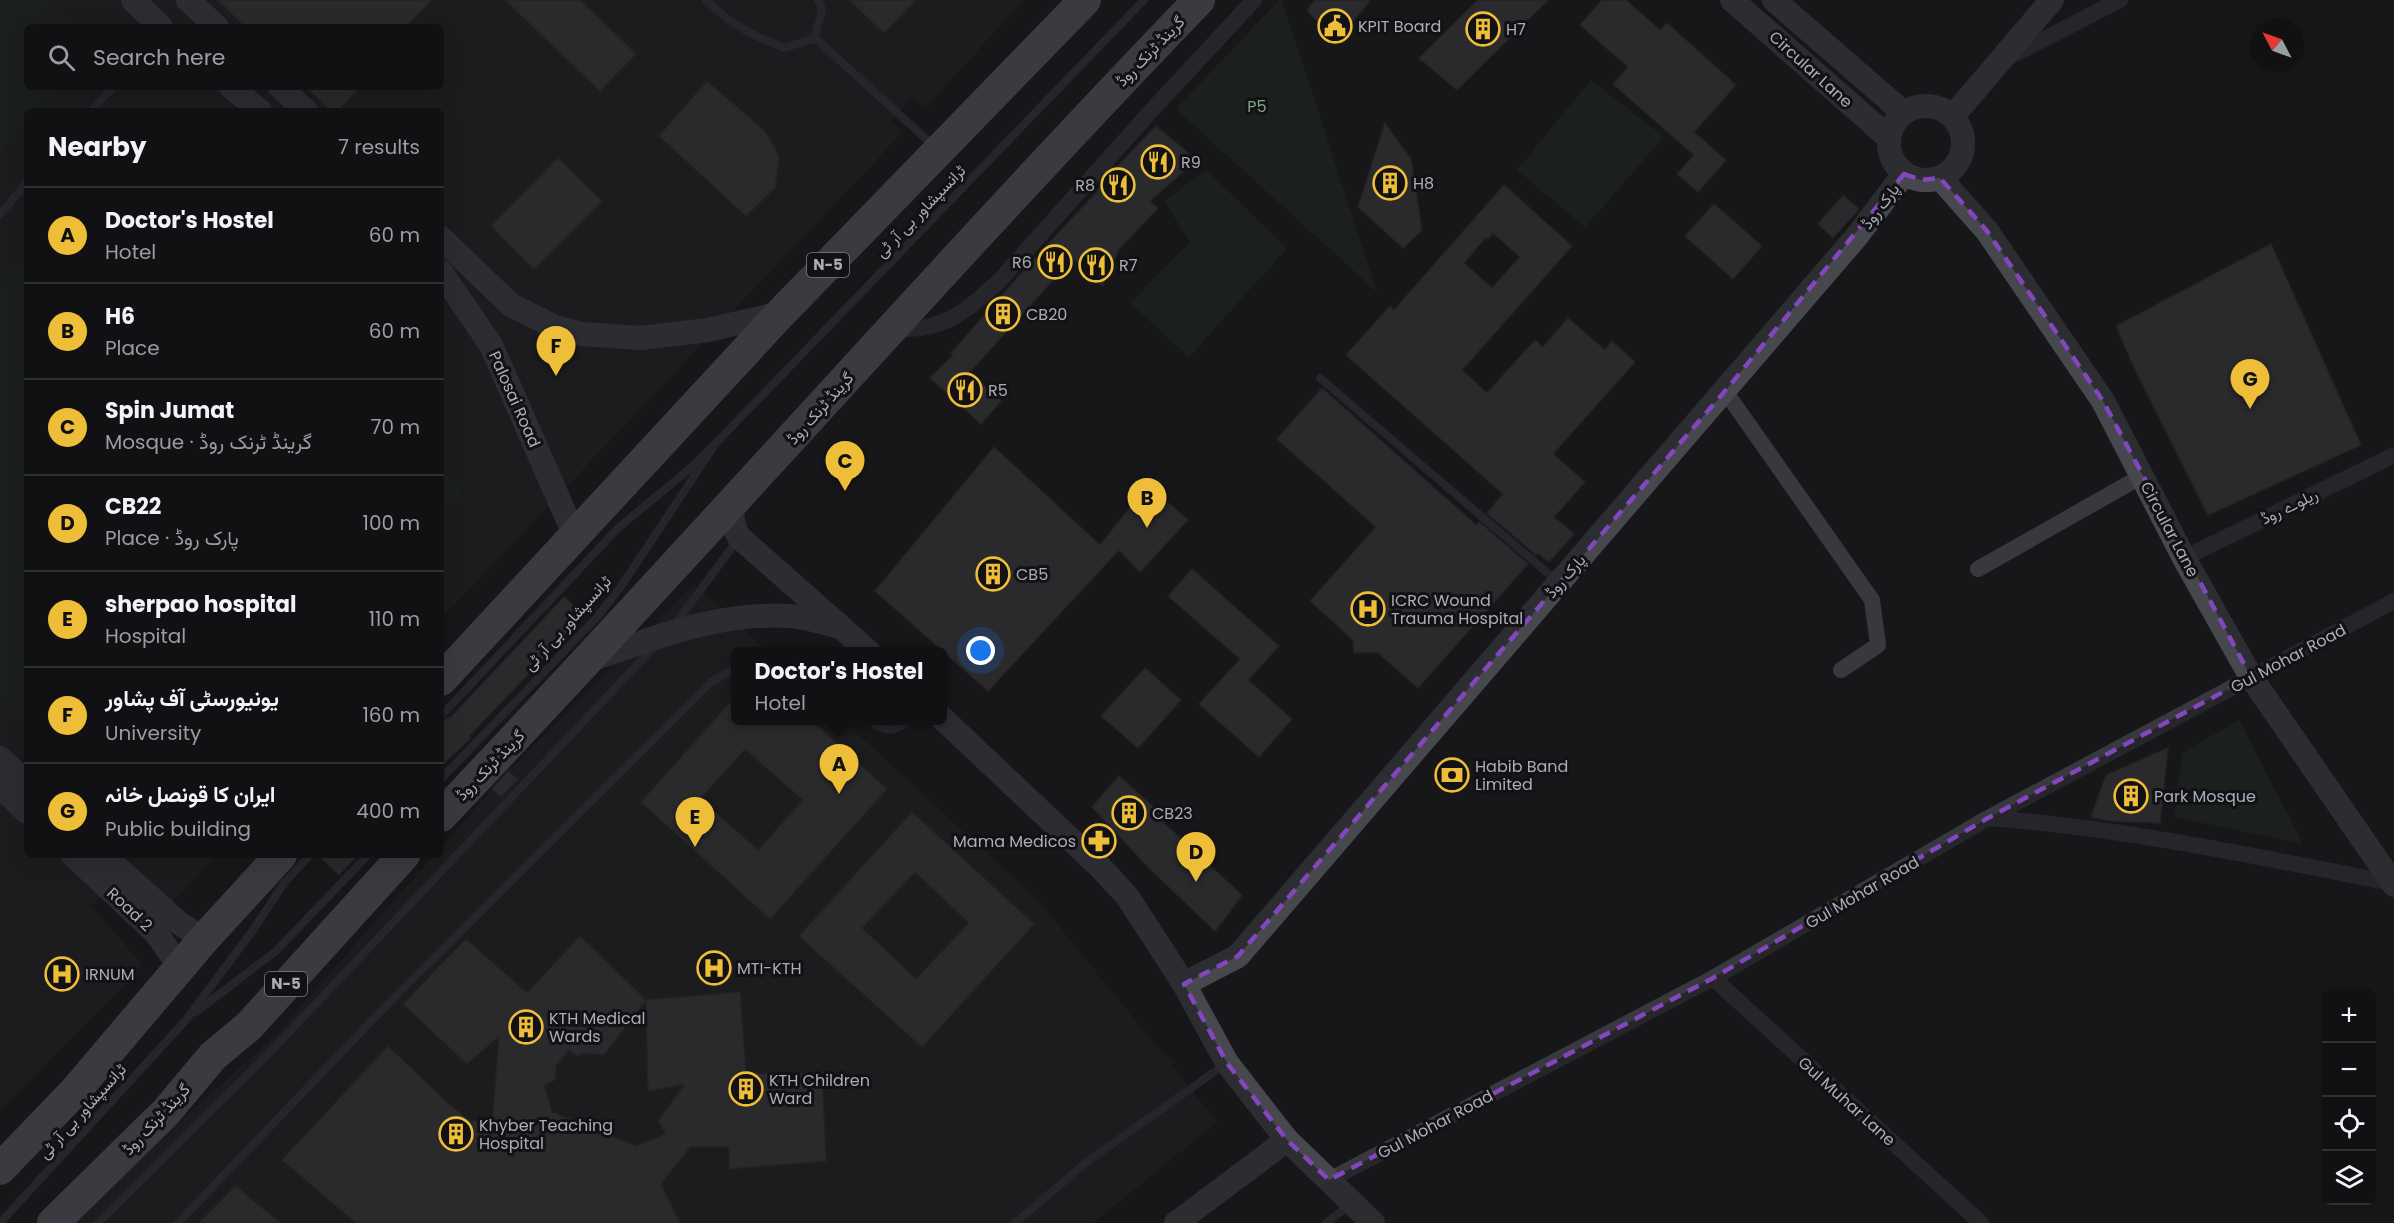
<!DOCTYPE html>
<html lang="en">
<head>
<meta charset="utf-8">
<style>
	:root { --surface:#111113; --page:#1e1f21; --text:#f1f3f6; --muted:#9c9da0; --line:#303133; --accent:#efbe39 }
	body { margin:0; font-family:Poppins,Vazirmatn,sans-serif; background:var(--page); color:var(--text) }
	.controls { position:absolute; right:18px; bottom:18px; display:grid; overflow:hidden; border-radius:9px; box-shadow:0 6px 24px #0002 }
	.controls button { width:54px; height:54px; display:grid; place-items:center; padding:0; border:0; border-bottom:2px solid var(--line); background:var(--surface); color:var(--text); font:30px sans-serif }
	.compass { position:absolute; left:2250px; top:18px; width:54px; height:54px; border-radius:50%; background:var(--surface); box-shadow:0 6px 24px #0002; rotate:311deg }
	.you { position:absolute; left:981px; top:651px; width:21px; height:21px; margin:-15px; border:4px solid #fff; border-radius:50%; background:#1a73e8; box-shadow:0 0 0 9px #1a73e833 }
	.badge { display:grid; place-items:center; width:39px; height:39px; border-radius:50%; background:var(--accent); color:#111; font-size:20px; font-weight:700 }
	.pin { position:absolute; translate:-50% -50px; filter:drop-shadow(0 2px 3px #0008) }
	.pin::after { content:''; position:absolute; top:32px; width:21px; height:18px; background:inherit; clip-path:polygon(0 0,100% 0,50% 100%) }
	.popup { position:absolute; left:731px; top:647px; width:216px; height:78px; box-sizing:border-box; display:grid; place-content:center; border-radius:9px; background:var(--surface); filter:drop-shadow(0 2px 4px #0005); font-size:20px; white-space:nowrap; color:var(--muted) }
	.popup b { font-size:22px; color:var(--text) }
	.popup::after { content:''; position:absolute; left:50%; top:100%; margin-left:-12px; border:12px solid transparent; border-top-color:var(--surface) }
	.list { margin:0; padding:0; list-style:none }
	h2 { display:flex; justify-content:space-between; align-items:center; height:78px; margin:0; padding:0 24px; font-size:26px }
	h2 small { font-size:20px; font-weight:400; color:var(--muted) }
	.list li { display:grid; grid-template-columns:39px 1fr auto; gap:18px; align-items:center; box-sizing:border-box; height:96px; padding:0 24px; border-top:2px solid var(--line) }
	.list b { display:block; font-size:22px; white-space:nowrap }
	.list p { margin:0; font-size:20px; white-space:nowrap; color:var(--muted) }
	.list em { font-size:20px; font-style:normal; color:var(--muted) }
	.icon { flex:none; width:33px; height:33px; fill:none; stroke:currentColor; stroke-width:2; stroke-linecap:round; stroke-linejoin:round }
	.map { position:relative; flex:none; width:2394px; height:1223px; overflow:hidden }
	.search { position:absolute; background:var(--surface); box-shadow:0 6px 24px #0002; left:24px; top:24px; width:420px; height:66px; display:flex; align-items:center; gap:15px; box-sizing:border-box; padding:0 21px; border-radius:9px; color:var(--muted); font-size:22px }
	.panel { position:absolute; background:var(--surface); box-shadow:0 6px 24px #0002; left:24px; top:108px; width:420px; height:750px; border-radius:9px }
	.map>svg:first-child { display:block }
</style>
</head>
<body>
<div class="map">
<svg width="2394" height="1223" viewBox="0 0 2394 1223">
	<rect width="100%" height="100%" fill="#171719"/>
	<!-- built -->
	<path fill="#232326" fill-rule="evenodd" d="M0 0H1024L925 108 912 97 891 121 902 133 441 619V111H27V855H217L164 911 126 873 91 906 142 964 126 984 0 1111ZM27 27H441V87H27Z
		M694 584 768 651 736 652V720L843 721 1037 899 1156 1046 1175 1062 1172 1066 1217 1122 1093 1223H66L273 1038 434 855H441V848L500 780Z"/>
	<!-- green -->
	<path fill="#212923" d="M0 0H42L71 27H27V87H59L36 111H27V121L0 150Z
		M1279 0H1282L1377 292 1176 109Z
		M1591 80 1664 137 1585 227 1517 170Z
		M1206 170 1287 248 1189 357 1130 303 1190 242 1164 201Z
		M27 257V724L0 699V286Z
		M441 470 463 491 441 515Z
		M2239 720 2303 844 2174 817 2182 753Z"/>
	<!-- building -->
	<path fill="#414246" stroke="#313135" stroke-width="1.5" fill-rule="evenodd" d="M218 0H432L405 27H245Z
		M505 0H580L636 54 600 91Z
		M849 0H916L884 33Z
		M1315 0H1371L1335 42 1307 10Z
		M1478 0H1548L1457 90 1419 58Z
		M1602 0H1626L1660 30 1667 23 1736 85 1694 132 1726 160 1698 192 1677 174 1694 155 1613 84 1628 67 1580 25Z
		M707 81 765 131 779 156 775 188 746 216 659 136Z
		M306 87H361L337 111H331Z
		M1385 123 1411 159 1422 230 1403 248 1358 207Z
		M1156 126 1197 160 1150 201 1158 208 1119 249 1102 286 1073 258 969 373 1001 401 981 424 930 378 953 355 951 353 1035 258 1037 260 1049 243 1094 195 1112 172Z
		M558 158 602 201 534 269 491 226Z
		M1504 185 1572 246 1462 370 1487 393 1535 340 1543 347 1568 318 1605 350 1612 341 1635 362 1553 454 1585 482 1554 517 1574 534 1549 562 1538 553 1536 555 1487 513 1503 494 1346 355 1390 306 1394 310ZM1493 233 1520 257 1492 288 1464 263 1486 237 1488 239Z
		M1843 195 1859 209 1833 238 1818 224Z
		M1714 204 1762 246 1733 279 1685 236Z
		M2271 244 2361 445 2208 515 2137 374 2116 326Z
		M1322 388 1476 525 1479 522 1528 564 1418 688 1377 652 1354 653 1353 640 1310 601 1376 527 1277 439Z
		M994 447 1100 545 1148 485 1188 520 1140 572 1119 550 988 691 875 591Z
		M1192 569 1279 646 1248 680 1292 719 1259 757 1199 704 1240 659 1168 596Z
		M564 597 585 615 469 736 471 738 441 766V722L449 717 450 718Z
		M1145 668 1181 700 1138 748 1101 716Z
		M735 697V720H811L887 789 770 919 641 802ZM745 749 803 800 758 850 700 799Z
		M2168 748 2160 823 2110 821 2091 817 2106 775Z
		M508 771 518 779 501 797 492 789Z
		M1119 776 1166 818 1163 822 1242 895 1215 931 1149 868 1092 807Z
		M912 812 1034 924 922 1047 799 936ZM915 872 969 923 916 979 862 928Z
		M318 855H358L339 875Z
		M580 936 646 1000 740 992 746 1074 822 1073 826 1161 729 1169V1147H690L661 1184 680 1223H356L282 1160 388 1046 450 1105 472 1122 493 1116 499 1036 467 1064 403 1004 466 939 527 993ZM646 1000 648 1091 685 1084 658 1121 666 1134 636 1146 552 1112 544 1085 555 1080 556 1066 569 1050 578 1056 582 1053 604 1055Z
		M236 1185 252 1200 281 1223H199Z"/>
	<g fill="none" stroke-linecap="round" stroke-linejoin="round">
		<!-- lane -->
		<path stroke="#38393e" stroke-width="8" d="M706 0C731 25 752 35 784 48L815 38
			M815 38 935 147
			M815 38 822 9 818 0
			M91 111 113 87
			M0 214 27 183
			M1320 378 1557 581
			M716 443 1144 0
			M673 627 739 538
			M441 716 618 528 693 466 716 443 622 585 598 616 441 779
			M870 720C884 733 896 733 908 720
			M196 1012 276 951 368 855
			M0 1223 186 1020 253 930 284 883 310 855
			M98 1223 273 1049 656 645
			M178 1223 380 1012 710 683 736 667
			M1015 1223 1088 1161 1224 1065
			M1326 1223 1351 1204"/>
		<!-- street -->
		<path stroke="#38393e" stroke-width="16" d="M2007 58 2120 0
			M890 329C943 332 963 314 1000 280L1151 111 1254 0
			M1725 391 1872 600 1878 645 1841 670
			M2184 558 2394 455
			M1978 569 2142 476
			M1988 818C2124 828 2259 857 2392 883
			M1713 978 1981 1223
			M1329 1180 1713 978 1988 818 2394 601"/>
		<!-- secondary -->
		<path stroke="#46484e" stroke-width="24" d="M133 0 161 27
			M188 0 217 27
			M1732 0 1889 138
			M1774 0 1904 113
			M231 87 260 111
			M280 87 306 111
			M1889 143a37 37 0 1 1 74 0a37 37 0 1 1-74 0Z
			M1952 117 2052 0
			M1940 178 1987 231 2103 401 2184 558 2251 677 2394 885
			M441 238 511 305 555 327 582 334 641 338 708 330 781 313
			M441 272 491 345 574 534
			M733 503C732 517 732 525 739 537L869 652
			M588 661C653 638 718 612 789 616 807 617 825 623 842 628
			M942 718 1101 868 1127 896 1184 984 1227 1063 1287 1140 1373 1223
			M0 758 27 783
			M0 786 27 812
			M73 855 157 934 180 968
			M103 855 179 923 204 939
			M1184 984 1238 956 1857 236 1904 174
			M1176 1223 1287 1140"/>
		<!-- highway -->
		<path stroke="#64666f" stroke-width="32" d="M441 680 781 313 1085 0
			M441 816C697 547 941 268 1199 0
			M0 1169 76 1090 204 939 281 855
			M53 1223 166 1112 213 1056 249 1026 404 855"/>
	</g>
	<!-- marked area -->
	<path d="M0 0H2394V1223H0ZM1904 174 1921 180 1940 178 1987 231 2103 401 2251 677 1988 818 1713 978 1329 1180 1287 1140 1227 1063 1184 984 1238 956 1725 391Z" fill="#171719" fill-opacity=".55" fill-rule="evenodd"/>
	<path fill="none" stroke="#8446be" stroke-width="4.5" stroke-dasharray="12 8" stroke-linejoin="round" d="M1904 174 1921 180 1940 178 1987 231 2103 401 2251 677 1988 818 1713 978 1329 1180 1287 1140 1227 1063 1184 984 1238 956 1725 391Z"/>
	<!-- icons -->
	<defs>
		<symbol id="civic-ring" viewBox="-11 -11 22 22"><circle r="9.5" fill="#121214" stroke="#efbe39" stroke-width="1.5"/><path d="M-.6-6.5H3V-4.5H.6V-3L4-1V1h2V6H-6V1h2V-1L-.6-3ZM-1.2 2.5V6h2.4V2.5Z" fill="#efbe39"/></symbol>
		<symbol id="building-ring" viewBox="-11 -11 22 22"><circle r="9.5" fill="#121214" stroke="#efbe39" stroke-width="1.5"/><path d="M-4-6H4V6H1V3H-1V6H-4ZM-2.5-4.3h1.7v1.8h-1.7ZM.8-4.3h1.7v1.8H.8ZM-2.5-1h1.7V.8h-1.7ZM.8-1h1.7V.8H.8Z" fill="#efbe39"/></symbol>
		<symbol id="restaurant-ring" viewBox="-11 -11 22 22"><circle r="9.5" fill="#121214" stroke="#efbe39" stroke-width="1.5"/><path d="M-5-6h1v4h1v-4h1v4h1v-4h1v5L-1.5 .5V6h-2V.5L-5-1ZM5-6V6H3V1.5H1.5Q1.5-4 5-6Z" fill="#efbe39"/></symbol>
		<symbol id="hospital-ring" viewBox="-11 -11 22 22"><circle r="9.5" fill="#121214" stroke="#efbe39" stroke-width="1.5"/><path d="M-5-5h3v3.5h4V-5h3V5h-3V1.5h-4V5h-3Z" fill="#efbe39"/></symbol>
		<symbol id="bank-ring" viewBox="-11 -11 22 22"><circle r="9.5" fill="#121214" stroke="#efbe39" stroke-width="1.5"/><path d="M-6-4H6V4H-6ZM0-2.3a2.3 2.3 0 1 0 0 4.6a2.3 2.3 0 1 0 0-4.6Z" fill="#efbe39"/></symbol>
		<symbol id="pharmacy-ring" viewBox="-11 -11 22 22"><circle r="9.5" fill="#121214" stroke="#efbe39" stroke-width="1.5"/><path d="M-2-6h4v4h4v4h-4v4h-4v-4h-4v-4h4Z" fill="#efbe39"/></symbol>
	</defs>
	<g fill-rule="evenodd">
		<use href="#civic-ring" x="1316" y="7" width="38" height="38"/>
		<use href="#building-ring" x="1464" y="10" width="38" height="38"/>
		<use href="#restaurant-ring" x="1139" y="143" width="38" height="38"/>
		<use href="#building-ring" x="1371" y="164" width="38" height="38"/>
		<use href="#restaurant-ring" x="1099" y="166" width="38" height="38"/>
		<use href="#restaurant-ring" x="1036" y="243" width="38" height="38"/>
		<use href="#restaurant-ring" x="1077" y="246" width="38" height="38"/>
		<use href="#building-ring" x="984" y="295" width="38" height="38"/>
		<use href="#restaurant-ring" x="946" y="371" width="38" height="38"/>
		<use href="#building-ring" x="974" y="555" width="38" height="38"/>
		<use href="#hospital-ring" x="1349" y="590" width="38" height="38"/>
		<use href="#bank-ring" x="1433" y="756" width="38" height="38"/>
		<use href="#building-ring" x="2112" y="777" width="38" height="38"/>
		<use href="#building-ring" x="1110" y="794" width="38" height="38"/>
		<use href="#pharmacy-ring" x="1080" y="822" width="38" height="38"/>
		<use href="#hospital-ring" x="695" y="949" width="38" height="38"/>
		<use href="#hospital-ring" x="43" y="955" width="38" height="38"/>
		<use href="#building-ring" x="507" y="1008" width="38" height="38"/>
		<use href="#building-ring" x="727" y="1070" width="38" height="38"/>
		<use href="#building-ring" x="437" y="1115" width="38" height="38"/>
	</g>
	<g text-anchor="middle" stroke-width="6" stroke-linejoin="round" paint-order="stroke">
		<!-- shield labels -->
		<g fill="#121214" stroke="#7c7e88" stroke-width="1.5">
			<rect x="807" y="253" width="42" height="24" rx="4.5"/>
			<rect x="265" y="972" width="42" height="24" rx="4.5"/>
		</g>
		<g font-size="15" font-weight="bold" fill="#aaadb9">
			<text x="828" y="270">N-5</text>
			<text x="286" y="989">N-5</text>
		</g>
		<!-- poi labels -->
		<g font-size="16" fill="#aaadb9" stroke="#121214" text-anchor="start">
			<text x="1358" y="32">KPIT Board</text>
			<text x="1506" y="35">H7</text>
			<text x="1181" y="168">R9</text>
			<text x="1413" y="189">H8</text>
			<text x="1095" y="191" text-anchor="end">R8</text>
			<text x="1032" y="268" text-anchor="end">R6</text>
			<text x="1119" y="271">R7</text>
			<text x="1026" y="320">CB20</text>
			<text x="988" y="396">R5</text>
			<text x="1016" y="580">CB5</text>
			<text x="1391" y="606">ICRC Wound<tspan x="1391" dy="18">Trauma Hospital</tspan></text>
			<text x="1475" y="772">Habib Band<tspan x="1475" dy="18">Limited</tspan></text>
			<text x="2154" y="802">Park Mosque</text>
			<text x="1152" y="819">CB23</text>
			<text x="1076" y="847" text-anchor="end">Mama Medicos</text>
			<text x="737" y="974">MTI-KTH</text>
			<text x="85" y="980">IRNUM</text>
			<text x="549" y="1024">KTH Medical<tspan x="549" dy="18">Wards</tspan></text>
			<text x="769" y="1086">KTH Children<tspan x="769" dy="18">Ward</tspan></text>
			<text x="479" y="1131">Khyber Teaching<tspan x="479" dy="18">Hospital</tspan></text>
		</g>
		<!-- street labels -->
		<g font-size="16" fill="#aaadb9" stroke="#121214">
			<text transform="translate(1150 51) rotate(-46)" y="6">گرینڈ ٹرنک روڈ</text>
			<text transform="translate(1811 69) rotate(42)" y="6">Circular Lane</text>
			<text transform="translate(1880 206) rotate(-53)" y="6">پارک روڈ</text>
			<text transform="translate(920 211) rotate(-46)" y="6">ٹرانسپشاور بی آر ٹی</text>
			<text transform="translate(515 399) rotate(66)" y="6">Palosai Road</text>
			<text transform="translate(820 408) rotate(-48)" y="6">گرینڈ ٹرنک روڈ</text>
			<text transform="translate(2289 506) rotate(-26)" y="6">ریلوے روڈ</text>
			<text transform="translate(2170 529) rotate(62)" y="6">Circular Lane</text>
			<text transform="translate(1565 576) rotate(-49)" y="6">پارک روڈ</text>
			<text transform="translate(567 623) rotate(-48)" y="6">ٹرانسپشاور بی آر ٹی</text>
			<text transform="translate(2288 658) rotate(-28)" y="6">Gul Mohar Road</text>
			<text transform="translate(490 765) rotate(-46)" y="6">گرینڈ ٹرنک روڈ</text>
			<text transform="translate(1862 892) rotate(-30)" y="6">Gul Mohar Road</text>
			<text transform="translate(130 909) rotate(43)" y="6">Road 2</text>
			<text transform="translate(1847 1101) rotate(42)" y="6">Gul Muhar Lane</text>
			<text transform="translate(82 1111) rotate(-48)" y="6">ٹرانسپشاور بی آر ٹی</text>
			<text transform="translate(156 1119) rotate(-47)" y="6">گرینڈ ٹرنک روڈ</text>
			<text transform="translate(1435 1124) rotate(-28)" y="6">Gul Mohar Road</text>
		</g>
		<!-- park labels -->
		<g font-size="16" fill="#81a385" stroke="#121214">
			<text x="1257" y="112">P5</text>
		</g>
	</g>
</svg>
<div class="controls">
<button>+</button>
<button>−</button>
<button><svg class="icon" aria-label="locate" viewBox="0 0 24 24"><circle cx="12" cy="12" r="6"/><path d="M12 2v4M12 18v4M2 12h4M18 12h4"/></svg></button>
<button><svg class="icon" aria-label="layers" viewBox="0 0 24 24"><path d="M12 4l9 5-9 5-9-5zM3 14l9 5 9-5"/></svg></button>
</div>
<svg class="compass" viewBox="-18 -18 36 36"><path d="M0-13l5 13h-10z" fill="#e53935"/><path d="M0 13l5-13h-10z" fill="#9c9da0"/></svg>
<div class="you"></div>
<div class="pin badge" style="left:839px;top:794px">A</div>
<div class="popup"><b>Doctor's Hostel</b>Hotel</div>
<div class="pin badge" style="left:1147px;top:528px">B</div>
<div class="pin badge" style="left:845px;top:491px">C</div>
<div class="pin badge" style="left:1196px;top:882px">D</div>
<div class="pin badge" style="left:695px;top:847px">E</div>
<div class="pin badge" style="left:556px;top:376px">F</div>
<div class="pin badge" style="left:2250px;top:409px">G</div>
<div class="search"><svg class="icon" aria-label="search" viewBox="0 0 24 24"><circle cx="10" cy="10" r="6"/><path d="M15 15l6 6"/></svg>Search here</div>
<section class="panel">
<h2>Nearby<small>7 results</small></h2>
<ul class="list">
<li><span class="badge">A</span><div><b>Doctor's Hostel</b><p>Hotel</p></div><em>60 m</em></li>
<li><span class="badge">B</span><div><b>H6</b><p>Place</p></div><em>60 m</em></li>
<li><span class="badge">C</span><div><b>Spin Jumat</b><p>Mosque · گرینڈ ٹرنک روڈ</p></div><em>70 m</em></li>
<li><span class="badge">D</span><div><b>CB22</b><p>Place · پارک روڈ</p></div><em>100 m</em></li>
<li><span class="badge">E</span><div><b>sherpao hospital</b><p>Hospital</p></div><em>110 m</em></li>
<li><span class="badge">F</span><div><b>یونیورسٹی آف پشاور</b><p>University</p></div><em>160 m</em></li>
<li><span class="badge">G</span><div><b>ایران کا قونصل خانہ</b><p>Public building</p></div><em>400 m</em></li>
</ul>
</section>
</div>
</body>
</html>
